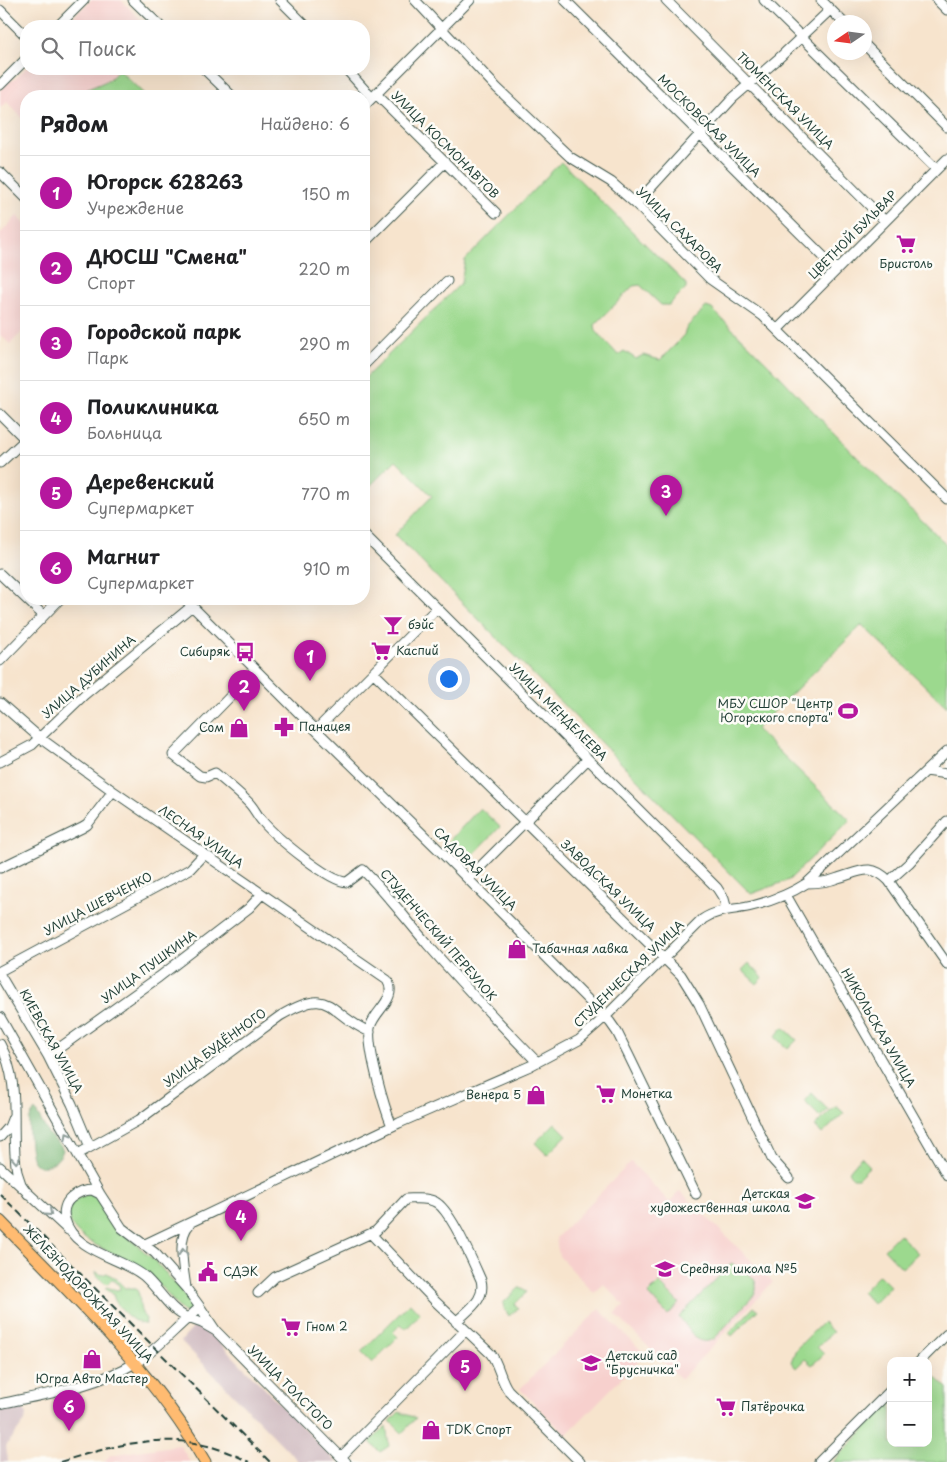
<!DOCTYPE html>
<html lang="ru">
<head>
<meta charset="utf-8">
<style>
	:root { --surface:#fff; --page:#f2f2f2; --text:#202124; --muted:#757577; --line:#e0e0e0; --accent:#b5179e }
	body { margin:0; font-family:"Playpen Sans",sans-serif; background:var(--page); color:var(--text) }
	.controls { position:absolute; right:15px; bottom:15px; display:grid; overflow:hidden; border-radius:10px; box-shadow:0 5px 20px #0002 }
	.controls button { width:45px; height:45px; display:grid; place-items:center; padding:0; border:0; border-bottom:1px solid var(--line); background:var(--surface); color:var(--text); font:25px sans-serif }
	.compass { position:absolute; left:827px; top:15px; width:45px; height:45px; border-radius:50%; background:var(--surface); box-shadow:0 5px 20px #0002; rotate:257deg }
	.you { position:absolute; left:448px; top:678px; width:18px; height:18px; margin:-12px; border:4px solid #fff; border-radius:50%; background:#1a73e8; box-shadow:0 0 0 8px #1a73e833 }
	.badge { display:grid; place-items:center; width:32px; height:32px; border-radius:50%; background:var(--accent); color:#fff; font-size:16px; font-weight:700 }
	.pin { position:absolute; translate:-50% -41px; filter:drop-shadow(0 1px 2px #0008) }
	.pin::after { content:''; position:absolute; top:26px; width:18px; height:15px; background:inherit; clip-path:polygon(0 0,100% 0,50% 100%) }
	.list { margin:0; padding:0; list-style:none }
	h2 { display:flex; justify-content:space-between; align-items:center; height:65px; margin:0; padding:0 20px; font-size:21px }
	h2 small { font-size:16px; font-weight:400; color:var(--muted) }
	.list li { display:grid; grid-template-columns:32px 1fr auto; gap:15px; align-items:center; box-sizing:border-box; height:75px; padding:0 20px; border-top:1px solid var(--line) }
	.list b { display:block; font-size:19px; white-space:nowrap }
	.list p { margin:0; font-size:16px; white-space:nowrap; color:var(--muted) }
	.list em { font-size:16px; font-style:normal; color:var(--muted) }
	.icon { flex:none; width:28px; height:28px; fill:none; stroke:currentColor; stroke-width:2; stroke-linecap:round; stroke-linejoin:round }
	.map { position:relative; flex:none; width:947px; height:1462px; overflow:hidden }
	.search { position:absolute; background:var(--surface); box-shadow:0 5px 20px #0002; left:20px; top:20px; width:350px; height:55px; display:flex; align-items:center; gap:12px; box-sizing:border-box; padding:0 18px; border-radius:20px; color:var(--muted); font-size:19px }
	.panel { position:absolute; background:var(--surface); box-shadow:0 5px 20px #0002; left:20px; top:90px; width:350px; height:515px; border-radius:20px }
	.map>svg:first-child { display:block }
</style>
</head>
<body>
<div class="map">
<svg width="947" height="1462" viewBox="0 0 947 1462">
	<rect width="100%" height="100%" fill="#fdfcf7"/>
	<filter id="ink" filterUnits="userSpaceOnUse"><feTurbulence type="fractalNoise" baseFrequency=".02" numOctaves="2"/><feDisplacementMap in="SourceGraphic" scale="10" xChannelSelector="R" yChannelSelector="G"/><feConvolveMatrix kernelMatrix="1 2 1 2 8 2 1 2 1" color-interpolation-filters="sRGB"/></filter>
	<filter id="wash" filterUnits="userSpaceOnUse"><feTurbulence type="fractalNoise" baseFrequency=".0096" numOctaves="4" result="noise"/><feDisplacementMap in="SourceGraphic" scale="20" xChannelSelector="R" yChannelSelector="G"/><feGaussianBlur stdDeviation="1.12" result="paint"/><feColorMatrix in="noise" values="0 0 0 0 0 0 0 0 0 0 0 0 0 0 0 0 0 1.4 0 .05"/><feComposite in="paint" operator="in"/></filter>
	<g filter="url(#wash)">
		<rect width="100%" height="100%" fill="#f7e4cd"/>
		<!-- built -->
		<path fill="#f7d0cd" d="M91 0H121L147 26H64Z
			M26 68 118 69 147 96H26V122L7 102 0 108V90L10 80H14Z
			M17 216 26 225V328L10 344 0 335V234Z
			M631 1162 669 1202 680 1191 773 1282 681 1379 615 1314 624 1305 604 1284 594 1293 559 1256 556 1238Z
			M599 1309 645 1354 566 1435 520 1389Z
			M180 1445 190 1462H104L110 1455Z"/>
		<!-- industrial -->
		<path fill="#d2bec3" d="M194 1327H200L206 1329 337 1462H299L181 1341Z
			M22 1405 26 1415 25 1421 6 1446 8 1462H0V1410Z"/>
		<!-- green -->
		<path fill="#9cd98e" stroke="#5e8b61" d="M119 70 146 96H82L88 89 109 80Z
			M561 162 686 284V288L669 305H661L640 285 633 286 595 325 596 331 618 355 624 351 636 359 643 355 660 360 683 337 687 327 706 307 712 309 771 367 853 453 947 545V707L862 625 756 729 850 820 789 880 751 894 395 535 432 496 396 460 364 492V379L461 283 465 260Z
			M480 808 500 827 467 861 448 842Z
			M749 963 763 978 757 984 742 970Z
			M783 1027 797 1040 788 1049 775 1037Z
			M812 1093 828 1110 820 1117 804 1101Z
			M836 1106 844 1113 822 1134 815 1126Z
			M555 1123 567 1135 547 1155 535 1143Z
			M861 1157 870 1166 858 1178H853L849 1174 850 1170Z
			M89 1194 96 1197 116 1226 156 1262 191 1302 192 1305 190 1311 186 1313 182 1311C169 1297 157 1280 143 1269 125 1255 62 1240 69 1210 71 1200 80 1197 89 1194Z
			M899 1234 918 1253 902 1268 884 1249Z
			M732 1263C742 1273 761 1274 755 1294L714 1339C695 1348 690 1328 679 1317Z
			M96 1272 102 1275 107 1273 115 1278 125 1288H135C144 1297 135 1307 146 1319L145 1324C134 1325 114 1305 113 1294L106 1289V1287L117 1290 120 1289C120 1285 115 1280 111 1280L108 1284C103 1283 97 1277 96 1272Z
			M879 1275 890 1286 873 1304 862 1292Z
			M659 1283 679 1303 668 1315 648 1294Z
			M519 1288H522L527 1292 515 1304 518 1308 509 1316 504 1308 503 1303Z
			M410 1303 420 1314 406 1329 401 1324 393 1332 398 1337 372 1363 361 1352Z
			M754 1307 758 1310 732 1336 729 1333Z
			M823 1322 833 1332 817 1347 824 1354 812 1365 805 1359 796 1368 791 1362 796 1349Z
			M928 1369 947 1388V1462H833L891 1402V1443H928Z
			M399 1412 416 1418 402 1433 390 1421Z
			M386 1426 389 1446 380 1452 370 1442Z"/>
		<!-- forest -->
		<path fill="#7db979" stroke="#4e7b56" d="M35 1110 49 1135 61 1146 63 1150C60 1162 40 1174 33 1160 30 1156 28 1126 29 1120 30 1117 33 1113 35 1110Z"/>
	</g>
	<g filter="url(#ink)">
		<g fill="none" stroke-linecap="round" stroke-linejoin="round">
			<defs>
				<path id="minor" d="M133 0 160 26
					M280 0 306 26
					M415 0 497 88 570 157 611 182 636 204 710 279 763 316 947 499
					M565 0 836 269
					M666 0 885 221
					M764 0 936 169
					M821 0 843 22
					M937 0 947 10
					M0 10 26 36
					M58 26 84 0
					M864 44 947 127
					M204 69 232 96
					M346 69 372 98
					M0 85 26 59
					M376 94 496 213
					M364 106 470 0
					M0 172 26 198
					M636 204 733 98 778 59 830 10
					M364 243 445 162
					M777 330 947 159
					M364 365 447 281
					M0 414 26 440
					M0 463 26 439
					M364 535 717 888 724 899 727 910
					M0 574 43 615
					M185 599 316 730 443 854 610 1022 617 1032 629 1056 696 1194
					M0 661 60 599
					M256 670 173 755 200 776 206 777 215 773C226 782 237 791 247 801 254 807 257 816 263 822 275 836 329 882 347 882L363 870C387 894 406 919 428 945 463 985 500 1024 537 1062
					M374 673 681 975 699 1004 772 1159 789 1178
					M0 703 40 738 113 791 387 980C399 999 373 1011 370 1028 367 1048 384 1107 392 1126
					M316 730 437 608
					M0 762 32 745 84 695 192 606
					M926 771 947 774
					M0 868 82 828 87 825 113 791
					M468 879 588 759
					M889 881 909 863 947 821
					M807 883C818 883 828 882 838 878 859 872 871 862 889 881L947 964
					M786 895 947 1175
					M0 971 190 869 204 854
					M0 975 48 1056 72 1104 90 1147
					M0 1017 100 1194
					M0 1044C23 1087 9 1128 17 1172L21 1184 28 1194
					M48 1056 159 977 249 908 262 894
					M0 1137 9 1127 13 1117
					M78 1154 139 1120 280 1016C334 984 325 1013 370 1032
					M0 1167 68 1230
					M92 1190 100 1194 122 1228 155 1253 186 1288 200 1307 188 1318C169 1310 159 1289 144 1276 121 1257 73 1252 65 1219 63 1211 65 1203 71 1198 77 1193 84 1190 92 1190Z
					M371 1234 436 1302 491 1354C499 1365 500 1379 508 1390L580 1462
					M143 1245 399 1123 530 1066 579 1040 605 1017 703 919C718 909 736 910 752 906 772 901 790 894 807 883L947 751
					M186 1288C184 1271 176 1237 190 1224
					M258 1293 275 1277 376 1231 406 1199C415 1199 429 1197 437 1203 452 1213 473 1262 481 1280 486 1300 469 1309 456 1322
					M200 1307 216 1331 346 1462
					M920 1361 947 1334
					M0 1404C45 1394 95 1387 135 1363 153 1353 172 1332 188 1318L202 1323 216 1331
					M341 1457 465 1331
					M819 1462 891 1390"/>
				<path id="major" d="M0 1221C74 1297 152 1370 205 1462"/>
			</defs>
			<!-- minor casing -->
			<use href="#minor" stroke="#3f564b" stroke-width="11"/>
			<!-- major casing -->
			<use href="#major" stroke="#3f564b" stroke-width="13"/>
			<!-- minor -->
			<use href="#minor" stroke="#fff" stroke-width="9"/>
			<!-- major -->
			<use href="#major" stroke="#ffbb71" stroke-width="11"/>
			<!-- rail -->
			<path stroke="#1f3d34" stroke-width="2" stroke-dasharray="8 4" stroke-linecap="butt" d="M0 1194 270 1462
				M60 1462C127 1441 182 1427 249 1462"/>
		</g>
		<!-- one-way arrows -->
		<defs><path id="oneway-chevron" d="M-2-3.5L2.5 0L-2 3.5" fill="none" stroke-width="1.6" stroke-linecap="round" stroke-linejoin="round" transform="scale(1.25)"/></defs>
		<g stroke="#8f9e9a">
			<use href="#oneway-chevron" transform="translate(68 1136) rotate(-119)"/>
			<use href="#oneway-chevron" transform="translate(16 1160) rotate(87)"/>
			<use href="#oneway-chevron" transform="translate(49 1213) rotate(42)"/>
			<use href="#oneway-chevron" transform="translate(183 1252) rotate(-95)"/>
		</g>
	</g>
	<!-- icons -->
	<defs>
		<symbol id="supermarket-bare" viewBox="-9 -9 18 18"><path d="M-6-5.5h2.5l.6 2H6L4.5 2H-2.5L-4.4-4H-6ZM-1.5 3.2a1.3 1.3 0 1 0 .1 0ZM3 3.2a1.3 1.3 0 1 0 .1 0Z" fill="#b5179e" stroke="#fdfcf7" stroke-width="2.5" paint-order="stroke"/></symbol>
		<symbol id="bar-bare" viewBox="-9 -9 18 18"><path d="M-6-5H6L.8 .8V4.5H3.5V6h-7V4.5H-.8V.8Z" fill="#b5179e" stroke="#fdfcf7" stroke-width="2.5" paint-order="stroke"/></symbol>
		<symbol id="bus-bare" viewBox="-9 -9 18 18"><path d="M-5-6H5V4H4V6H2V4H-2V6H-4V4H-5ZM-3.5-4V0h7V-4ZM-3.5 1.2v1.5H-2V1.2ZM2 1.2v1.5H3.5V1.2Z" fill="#b5179e" stroke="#fdfcf7" stroke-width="2.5" paint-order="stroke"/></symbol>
		<symbol id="stadium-bare" viewBox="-9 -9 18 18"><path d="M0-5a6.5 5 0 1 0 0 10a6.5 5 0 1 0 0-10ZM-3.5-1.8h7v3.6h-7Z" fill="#b5179e" stroke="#fdfcf7" stroke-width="2.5" paint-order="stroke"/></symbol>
		<symbol id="pharmacy-bare" viewBox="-9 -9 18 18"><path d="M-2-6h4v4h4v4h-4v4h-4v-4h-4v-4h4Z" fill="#b5179e" stroke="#fdfcf7" stroke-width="2.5" paint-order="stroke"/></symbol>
		<symbol id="shop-bare" viewBox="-9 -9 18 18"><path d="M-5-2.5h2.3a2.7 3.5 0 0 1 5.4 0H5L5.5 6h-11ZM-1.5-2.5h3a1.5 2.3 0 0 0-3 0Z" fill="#b5179e" stroke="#fdfcf7" stroke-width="2.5" paint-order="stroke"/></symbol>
		<symbol id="school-bare" viewBox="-9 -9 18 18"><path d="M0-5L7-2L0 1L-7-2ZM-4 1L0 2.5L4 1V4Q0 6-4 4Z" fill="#b5179e" stroke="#fdfcf7" stroke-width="2.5" paint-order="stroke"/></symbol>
		<symbol id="civic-bare" viewBox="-9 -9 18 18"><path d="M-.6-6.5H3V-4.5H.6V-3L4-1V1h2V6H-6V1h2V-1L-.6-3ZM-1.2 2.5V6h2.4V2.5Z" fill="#b5179e" stroke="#fdfcf7" stroke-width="2.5" paint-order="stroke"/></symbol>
	</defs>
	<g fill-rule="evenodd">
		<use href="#supermarket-bare" x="892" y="230" width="28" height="28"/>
		<use href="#bar-bare" x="379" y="611" width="28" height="28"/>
		<use href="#supermarket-bare" x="367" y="637" width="28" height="28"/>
		<use href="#bus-bare" x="231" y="638" width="28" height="28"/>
		<use href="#stadium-bare" x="834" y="697" width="28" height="28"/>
		<use href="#pharmacy-bare" x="270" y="713" width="28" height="28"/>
		<use href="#shop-bare" x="225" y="714" width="28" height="28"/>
		<use href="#shop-bare" x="503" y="935" width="28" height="28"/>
		<use href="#supermarket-bare" x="592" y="1080" width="28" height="28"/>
		<use href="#shop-bare" x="522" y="1081" width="28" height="28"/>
		<use href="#school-bare" x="791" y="1187" width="28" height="28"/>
		<use href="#school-bare" x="651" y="1255" width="28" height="28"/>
		<use href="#civic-bare" x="194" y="1258" width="28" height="28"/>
		<use href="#supermarket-bare" x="277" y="1313" width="28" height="28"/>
		<use href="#shop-bare" x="78" y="1345" width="28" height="28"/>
		<use href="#school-bare" x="577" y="1349" width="28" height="28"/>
		<use href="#supermarket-bare" x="712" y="1393" width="28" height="28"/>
		<use href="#shop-bare" x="417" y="1416" width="28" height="28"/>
	</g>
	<g text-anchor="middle" stroke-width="5" stroke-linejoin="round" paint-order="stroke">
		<!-- street labels -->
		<g font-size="12" fill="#1f3d34" stroke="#fdfcf7">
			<text transform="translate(785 101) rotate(45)" y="4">ТЮМЕНСКАЯ УЛИЦА</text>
			<text transform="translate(709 126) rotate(45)" y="4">МОСКОВСКАЯ УЛИЦА</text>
			<text transform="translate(445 145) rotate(45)" y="4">УЛИЦА КОСМОНАВТОВ</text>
			<text transform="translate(679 230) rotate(45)" y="4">УЛИЦА САХАРОВА</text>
			<text transform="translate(853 235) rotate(-45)" y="4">ЦВЕТНОЙ БУЛЬВАР</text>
			<text transform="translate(89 677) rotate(-41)" y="4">УЛИЦА ДУБИНИНА</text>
			<text transform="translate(558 712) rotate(45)" y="4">УЛИЦА МЕНДЕЛЕЕВА</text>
			<text transform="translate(201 837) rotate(35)" y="4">ЛЕСНАЯ УЛИЦА</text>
			<text transform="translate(475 869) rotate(45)" y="4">САДОВАЯ УЛИЦА</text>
			<text transform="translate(608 886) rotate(44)" y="4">ЗАВОДСКАЯ УЛИЦА</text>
			<text transform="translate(98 904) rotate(-28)" y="4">УЛИЦА ШЕВЧЕНКО</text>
			<text transform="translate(438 935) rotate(49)" y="4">СТУДЕНЧЕСКИЙ ПЕРЕУЛОК</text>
			<text transform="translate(149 967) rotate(-36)" y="4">УЛИЦА ПУШКИНА</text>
			<text transform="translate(629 974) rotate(-44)" y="4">СТУДЕНЧЕСКАЯ УЛИЦА</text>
			<text transform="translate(878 1028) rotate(60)" y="4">НИКОЛЬСКАЯ УЛИЦА</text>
			<text transform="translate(51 1041) rotate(61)" y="4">КИЕВСКАЯ УЛИЦА</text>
			<text transform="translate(215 1048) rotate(-36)" y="4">УЛИЦА БУДЁННОГО</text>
			<text transform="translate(88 1294) rotate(47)" y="4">ЖЕЛЕЗНОДОРОЖНАЯ УЛИЦА</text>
			<text transform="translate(290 1388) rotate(45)" y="4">УЛИЦА ТОЛСТОГО</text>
		</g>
		<!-- poi labels -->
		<g font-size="12" fill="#1f3d34" stroke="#fdfcf7" text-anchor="start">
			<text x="906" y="268" text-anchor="middle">Бристоль</text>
			<text x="408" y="629">бэйс</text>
			<text x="396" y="655">Каспий</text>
			<text x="230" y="656" text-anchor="end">Сибиряк</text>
			<text x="833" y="708" text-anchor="end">МБУ СШОР "Центр<tspan x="833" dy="14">Югорского спорта"</tspan></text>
			<text x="299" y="731">Панацея</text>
			<text x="224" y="732" text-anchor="end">Сом</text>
			<text x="532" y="953">Табачная лавка</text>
			<text x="621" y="1098">Монетка</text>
			<text x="521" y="1099" text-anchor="end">Венера 5</text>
			<text x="790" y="1198" text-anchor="end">Детская<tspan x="790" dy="14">художественная школа</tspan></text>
			<text x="680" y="1273">Средняя школа №5</text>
			<text x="223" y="1276">СДЭК</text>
			<text x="306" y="1331">Гном 2</text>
			<text x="606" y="1360">Детский сад<tspan x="606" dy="14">"Брусничка"</tspan></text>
			<text x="92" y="1383" text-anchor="middle">Югра Авто Мастер</text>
			<text x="741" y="1411">Пятёрочка</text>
			<text x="446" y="1434">TDK Спорт</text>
		</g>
	</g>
</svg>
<div class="controls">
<button>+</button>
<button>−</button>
</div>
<svg class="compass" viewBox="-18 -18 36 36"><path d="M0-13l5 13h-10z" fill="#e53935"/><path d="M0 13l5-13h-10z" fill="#757577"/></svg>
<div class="you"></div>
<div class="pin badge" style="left:310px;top:681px">1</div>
<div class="pin badge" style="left:244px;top:711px">2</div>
<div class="pin badge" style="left:666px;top:516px">3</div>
<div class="pin badge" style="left:241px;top:1241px">4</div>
<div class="pin badge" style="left:465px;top:1391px">5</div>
<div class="pin badge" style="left:69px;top:1431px">6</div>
<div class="search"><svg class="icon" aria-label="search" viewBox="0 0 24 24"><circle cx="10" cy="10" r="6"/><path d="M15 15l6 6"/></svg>Поиск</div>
<section class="panel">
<h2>Рядом<small>Найдено: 6</small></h2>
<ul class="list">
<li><span class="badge">1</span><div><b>Югорск 628263</b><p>Учреждение</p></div><em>150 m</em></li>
<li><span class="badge">2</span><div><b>ДЮСШ &quot;Смена&quot;</b><p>Спорт</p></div><em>220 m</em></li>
<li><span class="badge">3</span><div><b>Городской парк</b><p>Парк</p></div><em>290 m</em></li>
<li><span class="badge">4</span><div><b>Поликлиника</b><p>Больница</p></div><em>650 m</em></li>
<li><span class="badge">5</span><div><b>Деревенский</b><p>Супермаркет</p></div><em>770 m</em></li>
<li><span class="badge">6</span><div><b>Магнит</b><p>Супермаркет</p></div><em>910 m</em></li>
</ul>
</section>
</div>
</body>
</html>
